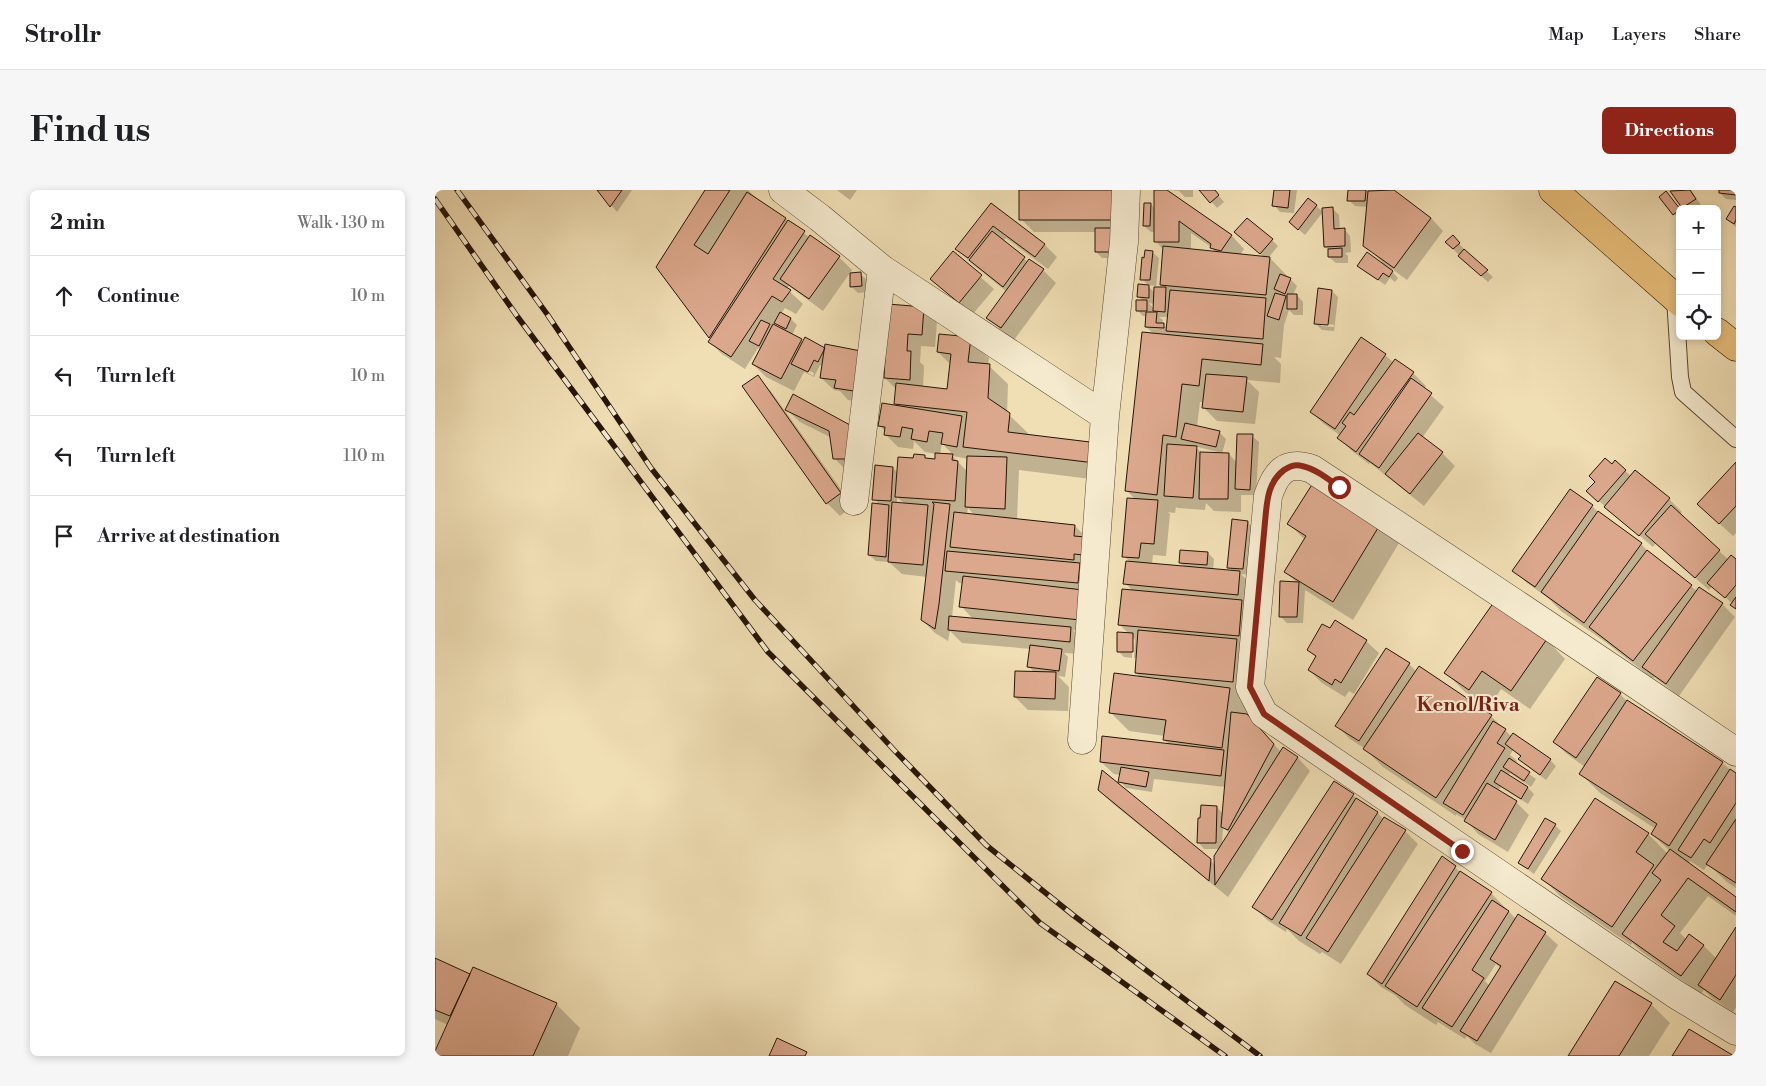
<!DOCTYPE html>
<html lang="en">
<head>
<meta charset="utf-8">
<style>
	:root { --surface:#fff; --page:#f6f6f6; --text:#202124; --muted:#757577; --line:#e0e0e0; --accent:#8f2418 }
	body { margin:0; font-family:"Libre Bodoni",serif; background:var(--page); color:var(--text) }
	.controls { position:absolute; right:15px; top:15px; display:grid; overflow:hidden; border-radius:8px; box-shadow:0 2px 8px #0003 }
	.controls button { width:45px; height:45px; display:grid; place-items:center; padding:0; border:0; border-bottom:1px solid var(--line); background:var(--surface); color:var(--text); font:25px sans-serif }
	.stop { position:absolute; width:15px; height:15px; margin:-11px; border:4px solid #8f2418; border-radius:50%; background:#fff }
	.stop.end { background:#8f2418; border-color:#fff; box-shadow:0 1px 5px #0008 }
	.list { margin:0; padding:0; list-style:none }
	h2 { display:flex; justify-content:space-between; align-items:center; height:65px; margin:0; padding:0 20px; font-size:21px }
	h2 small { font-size:16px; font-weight:400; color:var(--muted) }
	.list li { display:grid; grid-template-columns:32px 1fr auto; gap:15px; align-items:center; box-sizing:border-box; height:80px; padding:0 20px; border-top:1px solid var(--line) }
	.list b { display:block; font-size:19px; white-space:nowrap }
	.list em { font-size:16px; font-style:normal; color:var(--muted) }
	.icon { flex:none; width:28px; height:28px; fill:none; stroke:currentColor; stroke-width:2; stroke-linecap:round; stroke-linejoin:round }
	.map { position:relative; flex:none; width:1301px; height:866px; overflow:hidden; border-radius:8px }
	header { display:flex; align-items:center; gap:30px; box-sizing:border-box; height:70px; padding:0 25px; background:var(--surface); border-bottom:1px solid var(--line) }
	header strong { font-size:24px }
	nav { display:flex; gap:28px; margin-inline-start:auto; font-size:18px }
	.intro { display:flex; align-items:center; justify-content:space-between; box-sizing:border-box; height:120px; padding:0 30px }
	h1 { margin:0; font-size:35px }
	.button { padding:12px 22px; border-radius:8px; background:var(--accent); color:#fff; font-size:18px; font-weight:700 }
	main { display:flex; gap:30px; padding:0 30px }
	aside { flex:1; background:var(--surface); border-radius:8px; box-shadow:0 2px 8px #0003 }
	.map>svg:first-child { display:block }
</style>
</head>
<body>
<header>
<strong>Strollr</strong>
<nav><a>Map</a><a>Layers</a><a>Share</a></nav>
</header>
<div class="intro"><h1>Find us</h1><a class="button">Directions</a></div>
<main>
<aside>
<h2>2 min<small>Walk · 130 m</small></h2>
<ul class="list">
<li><svg class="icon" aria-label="ahead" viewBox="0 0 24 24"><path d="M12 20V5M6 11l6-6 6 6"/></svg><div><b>Continue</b></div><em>10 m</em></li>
<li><svg class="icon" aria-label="left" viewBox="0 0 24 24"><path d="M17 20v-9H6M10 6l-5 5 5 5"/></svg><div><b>Turn left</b></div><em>10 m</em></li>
<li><svg class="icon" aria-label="left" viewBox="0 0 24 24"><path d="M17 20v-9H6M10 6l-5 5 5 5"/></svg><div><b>Turn left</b></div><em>110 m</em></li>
<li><svg class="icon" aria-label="arrive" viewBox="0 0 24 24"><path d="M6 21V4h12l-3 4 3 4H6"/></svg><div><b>Arrive at destination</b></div></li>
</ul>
</aside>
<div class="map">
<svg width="1301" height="866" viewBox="0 0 1301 866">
	<rect width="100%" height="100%" fill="#f0deb4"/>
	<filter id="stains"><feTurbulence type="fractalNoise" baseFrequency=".004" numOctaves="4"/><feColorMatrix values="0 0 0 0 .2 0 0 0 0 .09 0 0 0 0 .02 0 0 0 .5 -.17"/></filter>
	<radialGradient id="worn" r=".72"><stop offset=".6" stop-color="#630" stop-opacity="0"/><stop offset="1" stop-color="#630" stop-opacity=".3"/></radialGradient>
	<!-- shadow -->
	<path fill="#0003" fill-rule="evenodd" d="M164 0H197L182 22Z
		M272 0H313L321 8 320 9 350 28 375 48 404 67 417 80 388 121 354 96 352 99 368 114 361 124 350 118 346 124 356 129 362 135 357 145 369 153 391 159 432 213 413 210 405 201 399 200 386 188 388 176 385 175 379 187 369 182 359 201 331 187 318 174 326 159 323 158 310 179 287 164 275 152 276 149 223 77ZM340 132 348 140 338 136ZM370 179 379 183 378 186 370 181Z
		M402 0H422L415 10Z
		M586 0 695 7 682 68H667L661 62V42H599L586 29Z
		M721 0H730L797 46 809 59 805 65 829 67 807 49 837 50 843 56 834 67 862 96 858 105H862L868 112V125H859L854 120 849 135 846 168 839 167 846 174 845 193 812 190 824 202 820 234 782 231 769 218V212H765L762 237 785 243 791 249 787 264H794L802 273 817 246 824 252 821 305H806V322L779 321 771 313 770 320 743 318 741 317 740 323 733 322 735 324 731 366 718 365 717 374 750 377 745 373 773 363 779 369 778 380 798 382 793 377 798 331 813 332 819 339 814 385 806 384 817 395 816 510 804 509 813 518 812 526 846 562 848 559 863 568 875 581 793 707 677 613 664 600 775 670 780 675 785 659H769L763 652 782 617 788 624 791 597 719 589 717 602 691 598 685 591 686 585 679 584 666 572 735 555 729 550 730 546 694 541 675 522 706 488 701 483 702 468H699L700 450 697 447V468L689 467 683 461 694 444 685 435 698 401 690 393 695 372 689 366 701 310 692 301 719 144 711 137 712 126H708L702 120 708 111 704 107 713 96 720 103 721 96 713 95 707 89 717 62 724 68 721 98 730 99 726 94 729 60 720 51V42H716L709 36 716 14 720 19ZM756 43 776 57 781 63 756 60ZM714 113 720 114 719 119ZM724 127H734L733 139 727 134 728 130ZM759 256 787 263V264L767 263ZM788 637 795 644 787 655Z
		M735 0H758V7H750L744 1Z
		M766 0H779L789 12 782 18Z
		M840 0H862L859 23 845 22 839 15Z
		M914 0H957L996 28 1008 41 972 90 957 79 956 80 963 88 960 92 955 88 950 95 924 76 947 72 930 55 933 17 920 16 914 10Z
		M1238 0H1256L1266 15 1261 19H1249L1236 1Z
		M1285 0H1301V10L1291 9 1285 3Z
		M873 9 888 22 870 45 862 38Z
		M1237 9 1245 19V29L1239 24Z
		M557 15 609 54 622 67 613 79 571 48 568 52 593 72 608 80 621 93 579 150 566 140 553 128 572 102 535 72 522 59Z
		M1301 18V37L1292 29Z
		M898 19 904 25 905 40 909 39 915 46 916 62 910 63 913 66V73H901L894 67V61L890 57Z
		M1018 47 1030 60 1029 61 1058 87 1053 92 1030 72 1012 52Z
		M518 63 559 99 537 125 496 89Z
		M425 84 432 90V102L423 103 416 96Z
		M897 101 903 107 899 141 887 140 881 134ZM886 133 899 135V137L886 136Z
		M454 116 489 118 502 131 500 157 486 156 485 172 489 176 488 198 513 200 516 175 503 162 535 149 554 168 553 175 573 194 572 223 593 243V246L662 254 681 273 679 292 584 280 582 330 640 336 659 355 657 443 638 440 649 451 647 464 629 463 633 467 630 487 623 486 634 497 633 521 593 520 580 507 600 483 594 477 596 459 527 453 515 441 513 451 500 443 487 430 492 387 467 384 454 372 441 371 434 365 445 315 439 309 458 278 463 283 479 270 489 266 493 270H501V264L490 262 479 251 478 259 463 257 450 244 451 242 444 235 464 217 460 213 462 200 450 188ZM507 253 519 266 505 264ZM518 266 533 269 532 281 522 271ZM462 307 470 314 462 313ZM533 318 540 326 532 325ZM521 390 524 393 529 394 526 416 538 429 517 427Z
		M927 149 950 165 959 173 978 183 991 196 989 199 1009 217 987 248 1007 263 1020 276 989 316 935 273 934 274 917 261 904 248 906 246 889 234 876 222Z
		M322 187 335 200 418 316 405 326 392 313Z
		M352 220 414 236 412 281 399 268 397 248 365 232Z
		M1180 272 1196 286 1234 309 1247 322 1244 325 1294 370 1301 371V419L1298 414 1277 396 1274 400 1221 353 1218 357 1159 307Z
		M1301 273V343L1298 346 1276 326Z
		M1157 316 1167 326 1206 354 1221 369 1262 401 1264 399 1287 414 1300 427 1244 506 1219 487 1218 489 1169 451 1126 421 1113 408 1092 393 1079 381Z
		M854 334H946L964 353 918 430 870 400 868 433H852L845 426 862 393 851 382 870 350Z
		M895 440 931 451 944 463 919 504 914 501 910 507 887 493 874 480 882 468 873 460Z
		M1112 450 1130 469 1095 519 1066 499 1054 518 1030 502 1011 483Z
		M974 474 981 481 1056 526 1077 547 1115 570 1121 576 1111 590 1091 575 1085 569 1086 567 1078 560 1075 565 1082 571 1080 574 1101 589 1096 597 1075 583 1073 586 1093 598 1099 604 1093 614 1066 597 1063 601 1081 612 1094 625 1073 662 1043 644 1031 630 1021 624V626L948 577 929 558 915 549 902 536Z
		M1185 504 1196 515 1287 573 1301 584V698L1292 692 1273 674 1269 680 1255 671 1253 674 1301 708V726L1273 706 1245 743 1252 750 1255 746 1269 756 1282 769 1301 739V817L1298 822 1277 808 1269 800 1266 804 1207 762 1197 753 1196 755 1126 707 1107 688 1213 644 1233 664 1235 661 1217 644 1221 639 1165 603 1146 584 1150 577 1132 564 1119 552Z
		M900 593 943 623 949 630 970 641 983 654 906 774 887 762 885 764 864 751 852 739 851 742 832 730 819 717Z
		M1120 635 1126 641 1099 684 1084 673Z
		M1020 677 1028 685 1056 703 1081 729 1110 743 1123 755 1056 863 1040 854 1032 846 1030 849 1003 832 1001 835 970 815 960 805 946 797 933 784ZM1061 774 1066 779 1055 796 1050 791Z
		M0 769 34 785 121 814 145 838 133 866H0L13 835 0 829Z
		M1216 814 1235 833 1214 866H1135Z"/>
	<!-- building -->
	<path fill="#dca88d" stroke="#251405" d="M162 0H187L175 17Z
		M270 0H295L259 55 273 64 312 2 351 28 274 148 221 77Z
		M584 0H682V30H584Z
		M719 0H732L797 45 786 61 775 58 776 54 744 31V52H719Z
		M764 0H780L784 5 775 13Z
		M839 0H855L853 18 837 16Z
		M913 0H931L930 11H912Z
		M959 0 996 28 959 78 928 56 933 1Z
		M1255 0 1261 9 1247 18 1235 1Z
		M1284 0H1301V5L1284 3Z
		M1231 1 1245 19 1238 25 1224 7Z
		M873 8 882 15 863 40 854 32Z
		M556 13 610 54 600 67 558 36 533 68 520 59Z
		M709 13H716L715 36H708Z
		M1299 16 1301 17V30L1299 34 1291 29Z
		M898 17 899 39 910 38V56L889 57 887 18Z
		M812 28 838 49 825 64 799 42Z
		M353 30 370 41 338 89 356 100 347 112 337 106 296 167 273 152Z
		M660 38H676V62H660Z
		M557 41 590 67 568 97 534 70Z
		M375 45 405 66 374 109 345 89Z
		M1018 45 1025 53 1018 59 1010 52Z
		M728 56 835 67 831 105 725 95Z
		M907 58V67H893V59Z
		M1029 59 1053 80 1046 86 1023 66Z
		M710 60 718 61 715 90H705L707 67 709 68Z
		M518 61 547 85 524 113 495 89Z
		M932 62 958 81 954 87 948 83 943 90 922 76Z
		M594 69 609 79 566 138 551 128Z
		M426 82 427 96 415 97V83Z
		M845 84 856 88 850 104 839 99Z
		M703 94 714 95V108L702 107Z
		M719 97H731L730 122 718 121Z
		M883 98 897 100 893 135 879 134Z
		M735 100 831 108 828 149 731 141Z
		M840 103 851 106 844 130 832 126Z
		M852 104H862V119H852Z
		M701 110H712V121H701Z
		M453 114 489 117 487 145 473 144 472 161H476L475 190 449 188Z
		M345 122 356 128 351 139 339 133Z
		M711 122H722L721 133H729V138L710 137Z
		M326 130 335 134 324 156 314 151Z
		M338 134 367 149 346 189 317 174Z
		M707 142 828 154 826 175 767 169 764 196 747 194 741 247 728 245 722 305 690 301Z
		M504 144 536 147 533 172 555 174 553 208 575 223 573 242 663 253 660 273 528 257 532 222 459 214 461 193 512 199 516 164 502 162Z
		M370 147 390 158 383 172 379 170 373 182 356 174Z
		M926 147 951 164 900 239 875 222Z
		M390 154 426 161 419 201 399 198 401 190 385 188Z
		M960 169 979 182 921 262 902 248 911 236 907 233 915 222 919 225Z
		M771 184 812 187 808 222 767 218Z
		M323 185 406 303 391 314 307 196Z
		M976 188 997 203 944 278 924 264Z
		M358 204 415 235 414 269H398L394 241 350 220Z
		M447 213 527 226 522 257 506 254 508 243 494 241 492 252 476 249 478 239 467 237 465 247 449 245 450 237 443 236Z
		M750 233 785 241 781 257 746 249Z
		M983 243 1008 262 975 304 950 284Z
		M802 244H818L815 300 800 299Z
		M732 254 762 256 758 308 729 306Z
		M765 262 794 263 793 309H764Z
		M500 263 518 264 517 270 523 271 520 311 460 307 463 267 478 268 479 264 490 265V268L500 269Z
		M532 266 572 267 570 319 530 317Z
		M1170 268 1177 274 1180 270 1191 280 1163 312 1151 301 1160 292 1154 286Z
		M1301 272V316L1284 334 1262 314Z
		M440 275 458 277 456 311 437 310Z
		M1200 280 1235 308 1204 346 1169 317Z
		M878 293 946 333 898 412 849 382 871 346 852 334Z
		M1135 299 1158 315 1100 397 1077 381Z
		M692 308 723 310 719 354 706 353 704 368 687 367Z
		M457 312 493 315 488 375 453 372Z
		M497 312 515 314 504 414 500 439 486 430 499 314Z
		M437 313 454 315 451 367 433 365Z
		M1236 315 1285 360 1260 388 1210 344Z
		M1163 321 1207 353 1149 433 1106 402Z
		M519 322 640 335 639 346 650 347 648 365 639 364V370L515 357Z
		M797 329 813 331 808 379 792 378Z
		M745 360 773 362 772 375 744 373Z
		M1212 360 1257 395 1198 471 1154 437Z
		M512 361 645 373 643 393 510 381Z
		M1296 365 1301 369V395L1290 408 1272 393Z
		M691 371 805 381 803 405 688 394Z
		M528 386 648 400 645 430 524 417Z
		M845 391 864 392 862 427H844Z
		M1264 397 1288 413 1231 494 1207 477Z
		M687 399 807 410 804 446 683 435Z
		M1301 407V419L1295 415Z
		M1059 412 1112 449 1076 501 1047 481 1034 500 1009 483Z
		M514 426 636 437 635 452 513 440Z
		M900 430 932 450 906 493 900 489 897 495 873 480 881 466 872 460 887 434 895 438Z
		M703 440 802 449 798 492 700 483Z
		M682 442 698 443V462H682Z
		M595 455 627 459 624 481 592 477Z
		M951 458 975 473 924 551 900 536Z
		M984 476 1057 525 1001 608 928 559Z
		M580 481 621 482 620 509 579 507Z
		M679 483 795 498 787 558 728 550 731 530 674 523Z
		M1162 487 1186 503 1141 568 1118 552Z
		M1192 510 1288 572 1234 656 1216 644 1222 634 1144 584Z
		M796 522 812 524 839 554 793 640 786 637Z
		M1058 531 1071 539 1062 553 1070 558 1028 625 1008 613Z
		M1078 543 1116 569 1105 585 1083 569 1086 566 1070 554Z
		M667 546 789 560 786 586 665 572Z
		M848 557 863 567 780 695 779 666Z
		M1074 568 1095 582 1089 591 1068 577Z
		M686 577 714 582 711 597 683 592Z
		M1295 579 1301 583V613L1275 653 1269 649 1256 668 1243 660Z
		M667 580 776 669 774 691 663 600Z
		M1066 580 1093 597 1086 609 1059 592Z
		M899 591 919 604 837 730 817 717Z
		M1052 593 1082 611 1060 650 1029 631Z
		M921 608 943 622 866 746 844 733Z
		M1160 608 1214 643 1201 662 1219 675 1177 737 1106 689Z
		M766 615 782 616 781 653H762L763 628H765Z
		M949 627 971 640 893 762 871 748Z
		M1110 628 1121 634 1093 679 1083 673Z
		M1301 629V693L1271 674Z
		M1235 659 1301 707V722L1253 688 1226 725 1240 736 1228 752 1242 761 1254 744 1269 755 1246 786 1187 744 1226 690 1217 683Z
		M1007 666 1021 676 947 794 932 784Z
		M1025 681 1057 702 982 817 950 796Z
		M1057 710 1074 721 1037 780 1049 788 1017 837 987 818Z
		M1083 724 1111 742 1042 851 1025 841 1066 776 1055 769Z
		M1301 737V785L1285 810 1263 795Z
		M0 768 35 784 15 826 0 820Z
		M38 777 122 813 98 866H0V861Z
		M1180 791 1217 813 1184 866H1133Z
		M1254 839 1299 866H1237Z
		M342 848 372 862 370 866H334Z"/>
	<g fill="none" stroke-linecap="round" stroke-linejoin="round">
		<defs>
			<path id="lane" d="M1240 108 1245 187 1248 202 1301 249"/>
			<path id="street" d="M348 0 385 28 447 79 670 226 647 550
				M670 226 689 52 691 0
				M419 311 447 79
				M1301 562C1161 467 1019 372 877 279 851 270 841 282 833 306L815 497 829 524 1240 804 1301 841"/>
			<path id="primary" d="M1118 0 1245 112
				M1282 142 1301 157"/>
		</defs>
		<!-- lane casing -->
		<use href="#lane" stroke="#584631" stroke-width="18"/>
		<!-- street casing -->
		<use href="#street" stroke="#584631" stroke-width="29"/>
		<!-- primary casing -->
		<use href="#primary" stroke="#251405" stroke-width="29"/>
		<!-- lane -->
		<use href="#lane" stroke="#f5eace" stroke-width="16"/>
		<!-- street -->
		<use href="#street" stroke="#f5eace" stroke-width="28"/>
		<!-- primary -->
		<use href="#primary" stroke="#e8bf7a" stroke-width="28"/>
		<defs>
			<path id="rail" d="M22 0 112 124 216 278 320 410 459 560 551 655 638 725 825 866
				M0 9 82 126 333 462 605 733 790 866"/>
		</defs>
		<!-- rail casing -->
		<use href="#rail" stroke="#251405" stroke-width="5.5"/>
		<!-- rail -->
		<use href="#rail" stroke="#f5eace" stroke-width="4" stroke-dasharray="11" stroke-linecap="butt"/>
	</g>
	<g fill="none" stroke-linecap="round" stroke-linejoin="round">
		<!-- route -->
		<path stroke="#8f2418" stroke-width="6" d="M904 297C893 289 881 279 867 276 861 274 855 276 849 280 832 293 832 312 830 332L815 497 829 524 1027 661"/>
	</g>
	<g text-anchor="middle" stroke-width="4" stroke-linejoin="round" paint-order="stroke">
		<!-- quarter labels -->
		<g font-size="20" font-weight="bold" fill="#7a1f14" stroke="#f5eace">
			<text x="1033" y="521">Kenol/Riva</text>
		</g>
	</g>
	<rect width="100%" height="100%" filter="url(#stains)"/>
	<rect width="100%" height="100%" fill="url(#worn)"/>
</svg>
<div class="controls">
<button>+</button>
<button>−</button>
<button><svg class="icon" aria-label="locate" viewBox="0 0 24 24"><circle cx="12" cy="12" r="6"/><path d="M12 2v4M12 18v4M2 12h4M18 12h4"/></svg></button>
</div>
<div class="stop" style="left:904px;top:297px"></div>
<div class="stop end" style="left:1027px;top:661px"></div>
</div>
</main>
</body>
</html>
